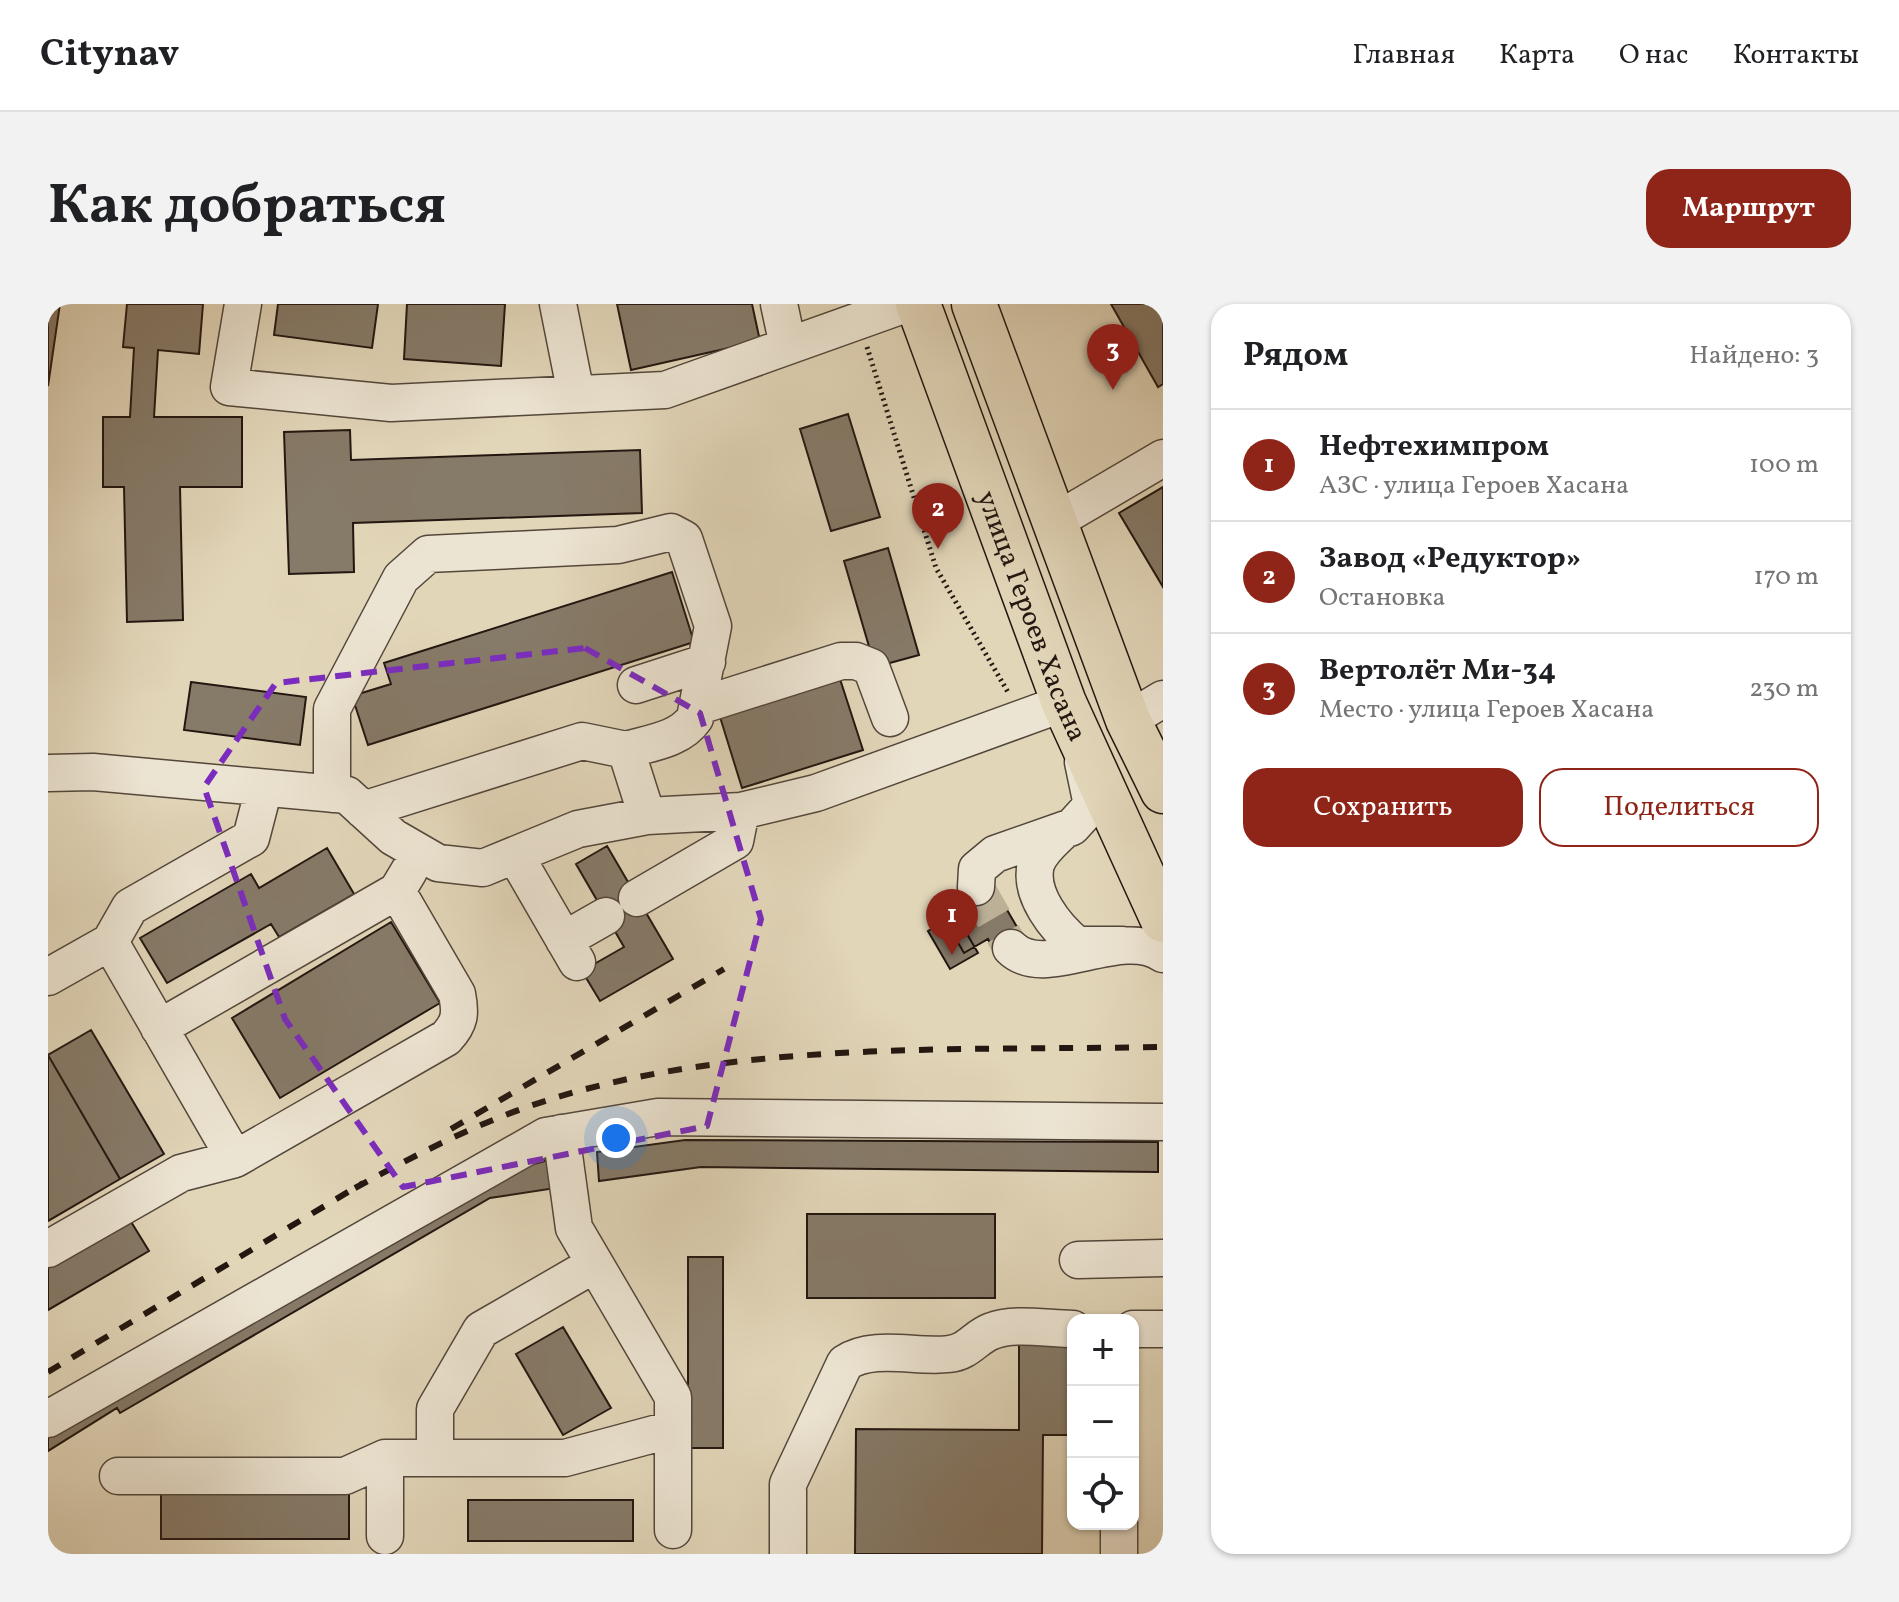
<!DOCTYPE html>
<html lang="ru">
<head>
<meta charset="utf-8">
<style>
	:root { --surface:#fff; --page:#f2f2f2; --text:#202124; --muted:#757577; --line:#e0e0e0; --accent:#8f2418 }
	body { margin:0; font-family:Vollkorn,serif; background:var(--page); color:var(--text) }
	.controls { position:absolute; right:24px; bottom:24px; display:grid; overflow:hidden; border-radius:16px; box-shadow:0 2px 6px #0004 }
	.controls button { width:72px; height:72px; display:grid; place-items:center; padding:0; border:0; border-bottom:2px solid var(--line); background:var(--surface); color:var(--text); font:40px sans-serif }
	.you { position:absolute; left:568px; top:834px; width:28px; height:28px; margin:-20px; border:6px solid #fff; border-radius:50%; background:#1a73e8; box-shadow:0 0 0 12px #1a73e833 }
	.badge { display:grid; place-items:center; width:52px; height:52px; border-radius:50%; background:var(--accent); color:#fff; font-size:26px; font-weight:700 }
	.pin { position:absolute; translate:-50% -66px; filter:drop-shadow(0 2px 4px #0008) }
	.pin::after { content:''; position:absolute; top:42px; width:28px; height:24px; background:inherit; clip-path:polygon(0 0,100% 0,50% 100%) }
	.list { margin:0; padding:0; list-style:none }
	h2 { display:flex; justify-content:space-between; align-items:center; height:104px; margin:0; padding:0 32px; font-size:34px }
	h2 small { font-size:26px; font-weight:400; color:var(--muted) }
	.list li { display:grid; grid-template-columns:52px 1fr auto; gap:24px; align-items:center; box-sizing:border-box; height:112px; padding:0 32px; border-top:2px solid var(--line) }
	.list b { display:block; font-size:30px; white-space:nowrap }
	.list p { margin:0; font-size:26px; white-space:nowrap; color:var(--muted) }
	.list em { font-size:26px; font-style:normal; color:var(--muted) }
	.actions { display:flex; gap:16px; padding:24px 32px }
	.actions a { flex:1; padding:18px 0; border:2px solid var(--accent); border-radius:24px; text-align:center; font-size:28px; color:var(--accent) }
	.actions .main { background:var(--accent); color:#fff }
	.icon { flex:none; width:44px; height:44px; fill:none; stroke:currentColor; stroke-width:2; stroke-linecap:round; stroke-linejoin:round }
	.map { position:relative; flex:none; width:1115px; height:1250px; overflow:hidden; border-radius:24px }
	header { display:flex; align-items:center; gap:48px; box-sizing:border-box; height:112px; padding:0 40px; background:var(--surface); border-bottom:2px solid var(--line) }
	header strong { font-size:38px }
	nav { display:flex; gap:44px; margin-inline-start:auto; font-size:28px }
	.intro { display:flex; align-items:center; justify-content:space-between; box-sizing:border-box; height:192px; padding:0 48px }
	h1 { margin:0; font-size:56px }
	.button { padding:20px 36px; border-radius:24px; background:var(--accent); color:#fff; font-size:28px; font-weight:700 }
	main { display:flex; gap:48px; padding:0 48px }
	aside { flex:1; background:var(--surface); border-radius:24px; box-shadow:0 2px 6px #0004 }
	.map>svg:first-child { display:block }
</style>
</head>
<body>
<header>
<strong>Citynav</strong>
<nav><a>Главная</a><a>Карта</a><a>О нас</a><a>Контакты</a></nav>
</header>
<div class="intro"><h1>Как добраться</h1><a class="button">Маршрут</a></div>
<main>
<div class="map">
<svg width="1115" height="1250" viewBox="0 0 1115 1250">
	<rect width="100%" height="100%" fill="#e2d6b9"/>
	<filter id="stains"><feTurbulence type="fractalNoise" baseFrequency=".0025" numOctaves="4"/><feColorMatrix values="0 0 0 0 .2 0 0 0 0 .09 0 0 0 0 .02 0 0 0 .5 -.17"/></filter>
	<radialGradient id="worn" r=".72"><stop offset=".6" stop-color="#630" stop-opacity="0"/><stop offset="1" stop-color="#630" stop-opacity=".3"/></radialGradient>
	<!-- building -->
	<path fill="#867a68" stroke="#231711" stroke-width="2" d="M0 0H12L0 82Z
		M79 0H155L151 50 110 46 106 113H194V183H132L135 316 79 318 76 183H55V113H82L86 44 75 43Z
		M230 0H330L324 44 226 31Z
		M359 0H457L453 62 356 55Z
		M569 0H704L712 37 583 66Z
		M1063 0H1115V80L1110 83Z
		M800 110 832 213 783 227 752 125Z
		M302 126 303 156 592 146 594 209 305 219 306 268 241 270 236 128Z
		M1115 183V283L1071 209Z
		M840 244 871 351 827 363 796 257Z
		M624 268 646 338 320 441 304 392 343 380 336 359Z
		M792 375 815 446 694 484 672 413Z
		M143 378 258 393 252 441 136 426Z
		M559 542 625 655 552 697 534 667 576 643 528 560Z
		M279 544 306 590 231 633 223 620 119 679 92 634 203 570 211 584Z
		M941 575 976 635 949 652 940 635 916 649 901 623 924 609 913 591Z
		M908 611 930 649 902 665 880 627Z
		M343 618 392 699 232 794 184 714Z
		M43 726 116 850 72 875 0 751Z
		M0 751 72 875 0 917Z
		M637 836 1110 838V868L653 863 551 877 549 848Z
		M504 855 508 884 442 894 72 1109 69 1104 0 1147V1120L425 877Z
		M77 908 101 947 0 1006V953Z
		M759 910H947V994H759Z
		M640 953H675V1144H640Z
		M515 1023 563 1104 515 1131 468 1050Z
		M971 1034 1025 1042 1022 1131H995L994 1250H807L808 1125 971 1126Z
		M113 1186H301V1235H113Z
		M420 1196H585V1237H420Z"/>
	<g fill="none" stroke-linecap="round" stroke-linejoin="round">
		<!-- minor-tunnel -->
		<path stroke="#bcb097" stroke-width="36" stroke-dasharray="36 18" stroke-linecap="butt" d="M928 583 963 644"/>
		<defs>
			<path id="minor" d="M195 0 181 83 343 99 617 86 858 0
				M510 0 528 90
				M731 0 740 42
				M1006 218 1115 154
				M588 381 659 358
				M651 402 793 357H808L823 363 842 414
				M1080 416 1115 395
				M0 469 45 468 299 491 345 533 390 559 435 564 530 525 599 512 693 507 768 489 1016 399
				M284 490V405L353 274 380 250 570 241 623 228 636 235 665 322 647 414C632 436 602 439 578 446L599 512
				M315 506 534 437 578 446
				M1016 526C1006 536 993 546 988 560 980 590 1008 624 1029 641H1074
				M467 551 529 658
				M928 583 929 565 947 550 1024 523 1044 501 1035 458
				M589 594 687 537 693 507
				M516 636 558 612
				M62 638 187 855 398 734C412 719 413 710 409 690L349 587
				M963 644C997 678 1072 621 1115 650
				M0 673 62 638 82 603 203 534 216 484
				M111 724 349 587 361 567
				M513 829 526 924 625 1093V1226
				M0 945 133 869 187 855
				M1030 956 1115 954
				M1085 1025H1115
				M0 1115 498 832 610 813 1115 818
				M337 1154V1232
				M387 1154V1105L433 1026 547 960
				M70 1172H297L337 1154H517L625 1125
				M740 1250V1180L797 1059C826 1040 868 1054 901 1050 921 1048 927 1033 944 1027 966 1018 1001 1025 1025 1025
				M1071 1250V1220"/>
			<g id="major">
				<path id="s1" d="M870 0 1016 399 1115 616"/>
				<path d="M926 0 1080 416 1115 487"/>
			</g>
		</defs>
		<!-- minor casing -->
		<use href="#minor" stroke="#53473b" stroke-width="39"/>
		<!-- major casing -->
		<use href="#major" stroke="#231711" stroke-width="47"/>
		<!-- path -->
		<path stroke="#231711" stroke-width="5" stroke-dasharray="2 4" stroke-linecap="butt" d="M819 43 888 264 961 390"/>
		<!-- minor -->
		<use href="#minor" stroke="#ece4d2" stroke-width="36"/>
		<!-- major -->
		<use href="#major" stroke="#e2d6b9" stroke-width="44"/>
		<!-- rail -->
		<path stroke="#231711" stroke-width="6" stroke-dasharray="14 14" stroke-linecap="butt" d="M403 825 676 665
			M307 884C364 853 421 823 482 802 675 735 913 747 1115 743
			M0 1068 315 879"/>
	</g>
	<!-- marked area -->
	<path fill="none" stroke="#7b2cbf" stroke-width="6" stroke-dasharray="16 10" stroke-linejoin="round" d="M537 344 652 409 713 615 659 822 355 883 237 715 156 483 228 379Z"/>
	<g text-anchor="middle" stroke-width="6" stroke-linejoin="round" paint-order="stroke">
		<!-- street labels -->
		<g font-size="28" fill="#231711" stroke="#ece4d2">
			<text dy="10" stroke="none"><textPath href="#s1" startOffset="332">улица Героев Хасана</textPath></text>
		</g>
	</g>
	<rect width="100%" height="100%" filter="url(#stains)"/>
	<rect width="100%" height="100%" fill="url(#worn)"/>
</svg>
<div class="controls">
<button>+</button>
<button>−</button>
<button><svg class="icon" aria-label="locate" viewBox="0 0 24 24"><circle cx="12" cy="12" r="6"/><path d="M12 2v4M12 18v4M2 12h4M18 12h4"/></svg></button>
</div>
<div class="you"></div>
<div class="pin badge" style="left:904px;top:651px">1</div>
<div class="pin badge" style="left:890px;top:245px">2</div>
<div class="pin badge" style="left:1065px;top:86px">3</div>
</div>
<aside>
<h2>Рядом<small>Найдено: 3</small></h2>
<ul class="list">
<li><span class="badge">1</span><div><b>Нефтехимпром</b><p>АЗС · улица Героев Хасана</p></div><em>100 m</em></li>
<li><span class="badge">2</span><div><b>Завод «Редуктор»</b><p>Остановка</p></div><em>170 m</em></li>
<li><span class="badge">3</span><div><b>Вертолёт Ми-34</b><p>Место · улица Героев Хасана</p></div><em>230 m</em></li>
</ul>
<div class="actions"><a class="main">Сохранить</a><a>Поделиться</a></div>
</aside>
</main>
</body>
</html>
